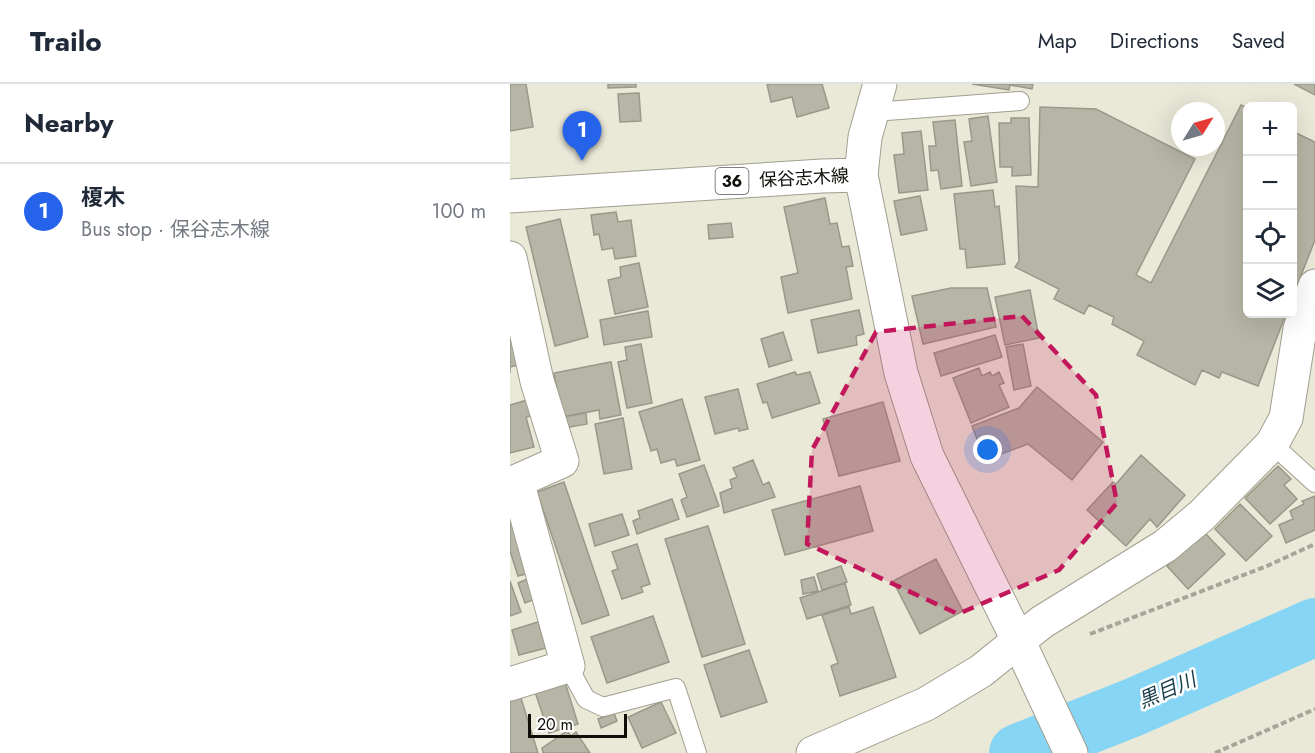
<!DOCTYPE html>
<html lang="en">
<head>
<meta charset="utf-8">
<style>
	:root { --surface:#fff; --page:#f2f2f3; --text:#1f2937; --muted:#747a83; --line:#e0e1e3; --accent:#2563eb }
	body { margin:0; font-family:Jost,"Noto Sans JP",sans-serif; background:var(--page); color:var(--text) }
	.controls { position:absolute; right:18px; top:18px; display:grid; overflow:hidden; border-radius:9px; box-shadow:0 6px 24px #0002 }
	.controls button { width:54px; height:54px; display:grid; place-items:center; padding:0; border:0; border-bottom:2px solid var(--line); background:var(--surface); color:var(--text); font:30px sans-serif }
	.compass { position:absolute; left:661px; top:18px; width:54px; height:54px; border-radius:50%; background:var(--surface); box-shadow:0 6px 24px #0002; rotate:53deg }
	.scale { position:absolute; left:18px; bottom:15px; width:99px; box-sizing:border-box; padding-left:6px; border:3px solid #0f0e09; border-top:0; font-size:16px; line-height:21px; white-space:nowrap; color:#0f0e09; -webkit-text-stroke:4px #fff; paint-order:stroke }
	.you { position:absolute; left:478px; top:366px; width:21px; height:21px; margin:-15px; border:4px solid #fff; border-radius:50%; background:#1a73e8; box-shadow:0 0 0 9px #1a73e833 }
	.badge { display:grid; place-items:center; width:39px; height:39px; border-radius:50%; background:var(--accent); color:#fff; font-size:20px; font-weight:700 }
	.pin { position:absolute; translate:-50% -50px; filter:drop-shadow(0 2px 3px #0008) }
	.pin::after { content:''; position:absolute; top:32px; width:21px; height:18px; background:inherit; clip-path:polygon(0 0,100% 0,50% 100%) }
	.list { margin:0; padding:0; list-style:none }
	h2 { display:flex; justify-content:space-between; align-items:center; height:78px; margin:0; padding:0 24px; font-size:26px }
	h2 small { font-size:20px; font-weight:400; color:var(--muted) }
	.list li { display:grid; grid-template-columns:39px 1fr auto; gap:18px; align-items:center; box-sizing:border-box; height:96px; padding:0 24px; border-top:2px solid var(--line) }
	.list b { display:block; font-size:22px; white-space:nowrap }
	.list p { margin:0; font-size:20px; white-space:nowrap; color:var(--muted) }
	.list em { font-size:20px; font-style:normal; color:var(--muted) }
	.icon { flex:none; width:33px; height:33px; fill:none; stroke:currentColor; stroke-width:2; stroke-linecap:round; stroke-linejoin:round }
	.map { position:relative; flex:none; width:805px; height:669px; overflow:hidden }
	header { display:flex; align-items:center; gap:36px; box-sizing:border-box; height:84px; padding:0 30px; background:var(--surface); border-bottom:2px solid var(--line) }
	header strong { font-size:28px }
	nav { display:flex; gap:33px; margin-inline-start:auto; font-size:21px }
	main { display:flex }
	aside { flex:1; background:var(--surface) }
	.map>svg:first-child { display:block }
</style>
</head>
<body>
<header>
<strong>Trailo</strong>
<nav><a>Map</a><a>Directions</a><a>Saved</a></nav>
</header>
<main>
<aside>
<h2>Nearby<small></small></h2>
<ul class="list">
<li><span class="badge">1</span><div><b>榎木</b><p>Bus stop · 保谷志木線</p></div><em>100 m</em></li>
</ul>
</aside>
<div class="map">
<svg width="805" height="669" viewBox="0 0 805 669">
	<rect width="100%" height="100%" fill="#eae8d7"/>
	<g fill="none" stroke-linecap="round" stroke-linejoin="round">
		<!-- river -->
		<path stroke="#86d5f4" stroke-width="58" d="M508 669 624 623 805 543"/>
	</g>
	<!-- building -->
	<path fill="#b7b5a5" stroke="#9a9889" stroke-width="1.5" d="M0 0H16L23 43 0 47Z
		M98 0H126V3L98 4Z
		M257 0H312L319 24 287 33 282 13 261 18Z
		M462 0H523L522 5 500 1 499 6Z
		M784 0H805V11Z
		M129 9 131 37 110 38 108 10Z
		M731 21 738 24V230H776L748 302 712 288 709 294 692 286 685 301 627 271 634 257 602 240 604 233 579 221 574 230 544 215 549 205 505 183 509 177 506 102 528 103 530 23 586 25 685 75 626 191 641 199Z
		M478 32 487 98 461 102 454 58 462 57 459 35Z
		M501 34H519L521 91 502 92V83H490L489 39H501Z
		M445 36 452 102 431 105 428 86 421 87 419 62H426L423 38Z
		M411 47 418 106 389 109 384 71 394 70 392 49Z
		M782 47 805 58V156L782 214Z
		M483 106 485 123 489 122 495 180 457 184 455 165H450L444 110Z
		M410 112 417 146 391 151 384 117Z
		M315 114 320 140 327 139 332 163 339 162 343 182 336 183 342 215 278 229 271 193 288 189 274 123Z
		M106 128 108 138 121 136 126 172 105 175 103 164 92 166 89 150 84 151 81 131Z
		M50 135 78 253 45 262 16 143Z
		M221 139 223 153 199 155 198 141Z
		M129 179 138 223 105 230 98 196 111 193 110 183Z
		M441 204H477L486 243 413 260 402 212Z
		M520 206 529 254 495 261 485 213Z
		M349 226 354 250 346 252 347 261 308 269 301 236Z
		M138 227 142 253 94 261 90 236Z
		M0 242 8 281 0 283V289Z
		M273 248 282 276 259 283 251 255Z
		M485 251 492 273 431 292 424 269Z
		M131 260 142 319 117 324 108 278 117 276 115 263Z
		M513 260 521 302 504 306 496 263Z
		M101 278 111 331 90 335 89 326 52 333 44 289Z
		M469 284 472 292 480 288 482 292 489 288 494 299 489 301 499 323 461 339 443 294Z
		M285 288 287 291 300 288 310 319 262 334 257 318 253 319 247 300Z
		M527 303 593 358 562 396 518 360 475 376 462 342 509 324Z
		M228 305 238 345 229 347 228 344 205 350 195 313Z
		M172 315 190 376 167 382 165 375 151 379 147 365 141 367 129 328Z
		M17 316 21 332 16 333 24 363 0 369V321Z
		M373 318 390 377 329 392 313 335Z
		M76 329 77 340 55 344 53 333Z
		M113 334 122 385 94 390 85 340Z
		M631 371 675 411 647 443 640 435 616 462 577 426 603 398 606 400Z
		M243 376 253 401 259 398 265 413 214 429 210 409 222 404 220 396 227 393 223 384Z
		M194 381 209 422 177 433 171 416 177 413 169 390Z
		M768 382 781 395 774 401 787 415 760 440 735 414Z
		M54 398 99 531 72 540 27 408Z
		M350 402 363 447 275 471 262 426Z
		M805 412V446L776 459 769 441 783 435 780 427 794 420 792 417Z
		M162 415 169 435 127 450 123 437 130 434 128 427Z
		M730 420 762 452 736 477 705 445Z
		M0 430 20 489 8 492 0 467Z
		M112 430 119 451 85 462 79 440Z
		M198 442 235 560 192 573 155 455Z
		M694 448 715 470 678 505 657 482Z
		M127 460 140 500 131 503 133 508 112 515 102 487 108 485 102 468Z
		M426 475 453 527 410 550 383 497Z
		M331 482 337 498 312 506 307 490Z
		M22 493 30 513 15 519 8 499Z
		M304 493 308 507 293 510 291 496Z
		M0 497 11 528 0 532Z
		M335 499 341 521 297 535 290 514Z
		M339 523 341 530 363 523 386 593 330 612 321 582 328 579 312 531Z
		M143 532 159 578 97 599 81 553Z
		M28 538 36 564 9 571 2 546Z
		M239 566 257 618 211 633 194 581Z
		M54 595 68 640 39 649 24 605Z
		M10 611 28 669H0V614Z
		M151 618 166 649 132 664 118 633Z
		M104 629 107 637 91 644 88 635Z
		M57 647 61 652 66 648 80 669H33L32 664Z"/>
	<g fill="none" stroke-linecap="round" stroke-linejoin="round">
		<defs>
			<path id="service" d="M363 28 510 17
				M762 360 805 399
				M58 582 76 615 93 623 166 604 187 669"/>
			<path id="minor" d="M0 174 27 297 52 377 7 397 58 582 0 600
				M303 669 416 620 471 587 532 538 655 462 691 432 762 360 776 334 790 245 805 202"/>
			<path id="tertiary" d="M351 91 391 289 417 372 508 556 561 669"/>
			<path id="primary" d="M0 112 312 92 351 91 355 53 370 0"/>
		</defs>
		<!-- service casing -->
		<use href="#service" stroke="#a19f90" stroke-width="20"/>
		<!-- minor casing -->
		<use href="#minor" stroke="#a19f90" stroke-width="35"/>
		<!-- tertiary casing -->
		<use href="#tertiary" stroke="#a19f90" stroke-width="35"/>
		<!-- primary casing -->
		<use href="#primary" stroke="#a19f90" stroke-width="35"/>
		<!-- path -->
		<path stroke="#a7a598" stroke-width="4" stroke-dasharray="6 3" stroke-linecap="butt" d="M580 550 757 482 805 460
			M705 669 805 625"/>
		<!-- service -->
		<use href="#service" stroke="#fff" stroke-width="18"/>
		<!-- minor -->
		<use href="#minor" stroke="#fff" stroke-width="33"/>
		<!-- tertiary -->
		<use href="#tertiary" stroke="#fff" stroke-width="33"/>
		<!-- primary -->
		<use href="#primary" stroke="#fff" stroke-width="33"/>
	</g>
	<!-- marked area -->
	<path fill="#c2185b" fill-opacity="0.2" stroke="#c2185b" stroke-width="4.5" stroke-dasharray="12 8" stroke-linejoin="round" d="M512 232 586 311 607 419 549 486 448 530 297 460 302 366 366 248Z"/>
	<g text-anchor="middle" stroke-width="5" stroke-linejoin="round" paint-order="stroke">
		<!-- shield labels -->
		<rect fill="#fff" stroke="#575653" stroke-width="1.5" x="205.5" y="84" width="33" height="26" rx="4.5"/>
		<g font-size="16" font-weight="bold" fill="#0f0e09">
			<text x="222" y="103">36</text>
		</g>
		<!-- street labels -->
		<g font-size="18" fill="#0f0e09" stroke="#fff">
			<text transform="translate(294 94) rotate(-3)" y="6">保谷志木線</text>
		</g>
		<!-- water labels -->
		<g font-size="20" font-style="italic" fill="#193d4b" stroke="#fff">
			<text transform="translate(657 606) rotate(-23)" y="7">黒目川</text>
		</g>
	</g>
</svg>
<div class="controls">
<button>+</button>
<button>−</button>
<button><svg class="icon" aria-label="locate" viewBox="0 0 24 24"><circle cx="12" cy="12" r="6"/><path d="M12 2v4M12 18v4M2 12h4M18 12h4"/></svg></button>
<button><svg class="icon" aria-label="layers" viewBox="0 0 24 24"><path d="M12 4l9 5-9 5-9-5zM3 14l9 5 9-5"/></svg></button>
</div>
<svg class="compass" viewBox="-18 -18 36 36"><path d="M0-13l5 13h-10z" fill="#e53935"/><path d="M0 13l5-13h-10z" fill="#747a83"/></svg>
<div class="scale">20 m</div>
<div class="you"></div>
<div class="pin badge" style="left:72px;top:77px">1</div>
</div>
</main>
</body>
</html>
